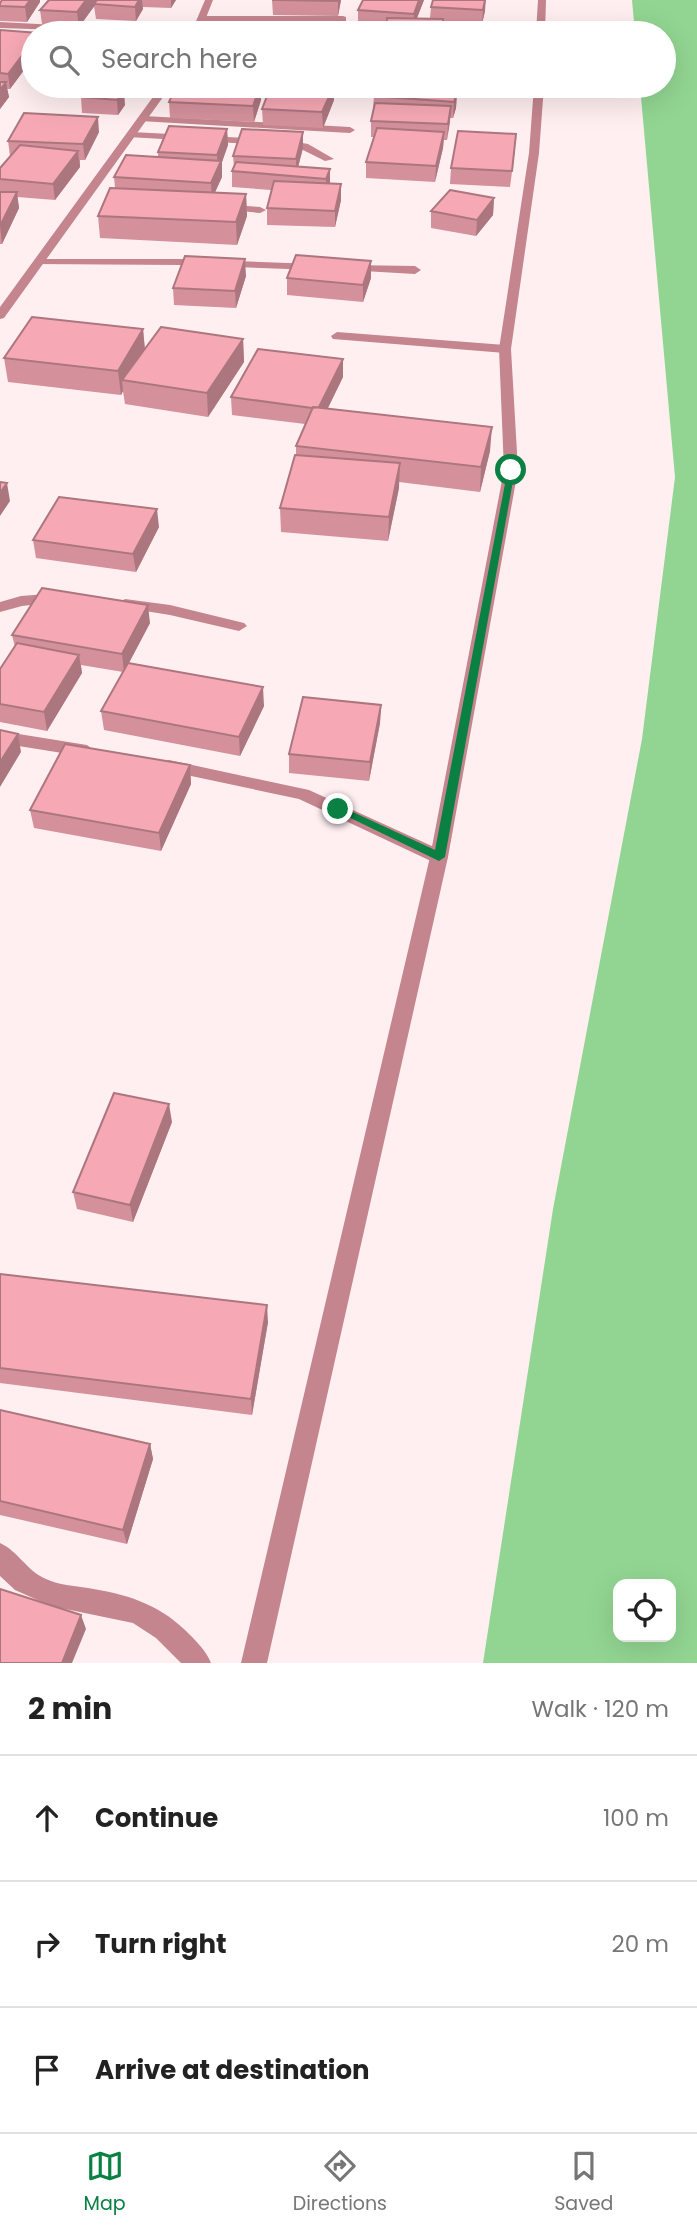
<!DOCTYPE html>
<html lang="en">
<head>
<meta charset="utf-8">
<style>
	:root { --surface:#fff; --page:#f2f2f2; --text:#222; --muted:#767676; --line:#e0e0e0; --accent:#0b8043 }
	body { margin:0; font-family:Poppins,sans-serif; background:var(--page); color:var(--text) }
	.controls { position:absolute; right:21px; bottom:21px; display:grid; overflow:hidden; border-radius:14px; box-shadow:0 7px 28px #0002 }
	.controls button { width:63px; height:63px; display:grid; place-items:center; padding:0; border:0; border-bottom:2px solid var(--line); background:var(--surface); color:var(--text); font:35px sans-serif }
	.stop { position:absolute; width:21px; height:21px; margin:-16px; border:5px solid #0b8043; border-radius:50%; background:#fff }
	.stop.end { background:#0b8043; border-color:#fff; box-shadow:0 2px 7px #0008 }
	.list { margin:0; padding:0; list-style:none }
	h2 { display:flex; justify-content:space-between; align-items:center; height:91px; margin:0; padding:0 28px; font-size:30px }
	h2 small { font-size:23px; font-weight:400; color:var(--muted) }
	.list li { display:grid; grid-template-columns:46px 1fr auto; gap:21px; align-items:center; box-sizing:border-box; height:126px; padding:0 28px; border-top:2px solid var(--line) }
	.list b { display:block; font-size:26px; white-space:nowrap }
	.list em { font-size:23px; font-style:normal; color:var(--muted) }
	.icon { flex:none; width:38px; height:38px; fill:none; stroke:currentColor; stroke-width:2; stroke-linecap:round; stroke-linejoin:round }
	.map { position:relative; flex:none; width:697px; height:1663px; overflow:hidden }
	.search { position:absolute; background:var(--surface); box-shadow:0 7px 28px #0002; left:21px; right:21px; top:21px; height:77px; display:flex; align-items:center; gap:18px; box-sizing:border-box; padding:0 24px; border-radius:38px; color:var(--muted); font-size:26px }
	.sheet { height:469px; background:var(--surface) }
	nav { display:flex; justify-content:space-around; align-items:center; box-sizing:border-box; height:98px; border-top:2px solid var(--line); background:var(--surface); font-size:19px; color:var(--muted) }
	nav a { display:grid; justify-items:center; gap:4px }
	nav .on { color:var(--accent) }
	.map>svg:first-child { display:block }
</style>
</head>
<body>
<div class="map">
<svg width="697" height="1663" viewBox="0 0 697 1663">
	<rect width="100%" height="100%" fill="#ffeff1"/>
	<!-- water -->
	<path fill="#92d592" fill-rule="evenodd" d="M632 0H697V1663H483L553 1209 642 739 675 477 640 86H664V33H635ZM618 1584H671V1637H618Z"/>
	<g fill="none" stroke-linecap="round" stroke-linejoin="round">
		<!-- lane -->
		<path fill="#c4858e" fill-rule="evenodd" d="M343 16 346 17V21L202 22 197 19 202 16Z
			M144 116 350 127 355 130 350 133 140 121 139 119Z
			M132 132 285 140 308 144 334 159 325 161 301 149 285 146 128 137V133Z
			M38 259H182L315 264 321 267 315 270 182 265 34 264V260Z
			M350 265 415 266 421 270 415 274 346 270V266Z
			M337 332 505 345 511 349 505 353 333 339 331 336Z
			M0 731 87 745 95 751 87 757 0 743Z
			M169 760 309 790 445 852 448 857 445 862H433L299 799 163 770 161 766 163 762Z
			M0 1543C18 1551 27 1571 46 1579 59 1585 74 1586 88 1588 125 1594 157 1603 185 1630 195 1640 206 1650 211 1663H181L156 1638 133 1623 51 1606 15 1590 0 1576Z"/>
		<!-- street -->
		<path fill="#c4858e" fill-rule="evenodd" d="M205 0H213L200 33H191Z
			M538 0H546L545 33H536Z
			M0 22 150 30 155 33 0 28Z
			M161 86H171L4 318 0 319V307Z
			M534 86H544L539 153 511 349 518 470 448 857 267 1663H241L430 857 504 470 499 349 529 153Z
			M224 204 260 207 266 210 260 213 220 209V205Z
			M59 593 64 595 67 598 64 601 22 606 0 612V602L21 596Z
			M125 599 170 605 244 623 247 626 239 631 170 615 120 607 117 604Z"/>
	</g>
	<!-- wall -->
	<path fill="#d4919c" d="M48 0H176L171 8 143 7V9L136 21 96 19 94 6 79 27 42 24 40 10Z
		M272 0H341L338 16 273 15Z
		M363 0H424L417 18H430L431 7 486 0 485 11 482 24 443 22 387 27 358 25V10Z
		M40 2 27 22 0 21V3Z
		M0 30 33 33V58L10 89H7L9 97 0 109Z
		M58 86H120L118 89 125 105 118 115 82 113 81 97 82 94 59 92Z
		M176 86H337L335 91H334V100L323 128 263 125 262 109 271 87H261V100L254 122 170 118 169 102Z
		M457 92 456 108 453 118H450L447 140H444L443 148 435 182 366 178V162L374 137H371V121L373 110 374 96Z
		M227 129 228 145 222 162V177L215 192 246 194 247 216 237 245 100 238 98 216 115 188 114 177 158 157V152Z
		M99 132 85 160H80V167L55 200 17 197 19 208 2 244H0V168L10 156 8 141Z
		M303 132V148L298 167 330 169V183L341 200 335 227 267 225V208L271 190 232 187V171L234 167 233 156Z
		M515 150 510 187 450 184 451 168Z
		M494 198 493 215 476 236 431 228V211Z
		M246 276 236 308 174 305 173 288Z
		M287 278H371L363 302 287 295Z
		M143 329 145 349 243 339 244 362 208 417 125 404 123 391 121 395 8 382 4 358Z
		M343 377 328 408 490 451 480 492 399 482V488L388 541 281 532 280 508 296 455V446L305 424 232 415 231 397Z
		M159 527 136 572 36 558 33 540Z
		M150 623 129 663 264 706 240 756 104 730 101 711 123 672 81 665 82 673 47 731 0 722V669L15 647 12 635Z
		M381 705 380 723 369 781 289 773V754Z
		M190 765 191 784 161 851 34 828 30 810Z
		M172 1122 133 1222 77 1209 73 1192Z
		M0 1274 268 1322 252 1415 0 1383Z
		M0 1410 150 1444 153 1459 127 1544 0 1515Z"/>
	<!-- shaded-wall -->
	<path fill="#ac767f" d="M30 0H40V2L27 22 25 7Z
		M86 0H99L79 27 77 12Z
		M139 0H142L143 9 136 21 135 7Z
		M171 0H176L171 8Z
		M338 0H341L338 16Z
		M419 0H424L413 28 414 14Z
		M485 0V11L482 24 483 10Z
		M33 41V58L10 89 8 74Z
		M6 82 9 97 0 109V90Z
		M110 86H120L112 97Z
		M261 86V100L254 122 253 106Z
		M334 86V100L323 128 322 112Z
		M124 89 125 105 118 115 117 100Z
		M457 92 456 108 453 118 454 102Z
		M451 106 450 122 447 140 448 124Z
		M98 117 99 132 85 160 83 144Z
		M227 129 228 145 222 162V177L212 199 211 183 218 168 217 155Z
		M303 132V148L296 175V159Z
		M444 132 443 148 435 182 436 166Z
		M78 151 80 167 55 200 53 184Z
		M330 169V186L326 195V179Z
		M341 184V200L335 227V211Z
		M17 192 19 208 2 244 0 226Z
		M246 194 247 216 237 245 236 222Z
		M494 198 493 215 476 236 477 220Z
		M245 259 246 276 236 308 235 291Z
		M371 261V278L363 302V285Z
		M143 329 145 352 122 380 123 391 121 395 118 371Z
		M243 339 244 362 208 417 207 393Z
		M343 359V377L319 426V408Z
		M492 427 490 451 480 492 481 467Z
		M400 463 399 488 388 541 389 517Z
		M7 483 10 501 0 516V493Z
		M157 509 159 527 136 572 133 554Z
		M148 605 150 623 124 672 122 654Z
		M79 655 82 673 47 731 44 712Z
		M263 687 264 706 240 756 239 737Z
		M381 705 380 723 369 781 370 762Z
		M18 734 21 752 0 787V762Z
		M190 765 191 784 161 851 159 833Z
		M169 1104 172 1122 133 1222 130 1205Z
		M267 1305 268 1322 252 1415 251 1399Z
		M150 1444 153 1459 127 1544 123 1530Z
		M81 1615 86 1629 72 1663H62Z"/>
	<!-- building -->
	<path fill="#f6a9b5" stroke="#ac767f" stroke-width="2" d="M2 0H30L25 7 0 6V3Z
		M49 0H86L77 12 40 10Z
		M97 0H139L135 7 94 4Z
		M272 0H338V1Z
		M363 0H419L414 14 358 10Z
		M433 0H485L483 10 431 7Z
		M387 18 443 19 444 33H386Z
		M293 22 343 24 340 33H290Z
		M0 30 39 33H33V41L8 74 0 73Z
		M0 82H6L0 90Z
		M176 86H260L253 106 169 102Z
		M271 86H334L322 112 262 109Z
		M378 86 457 92 454 102 374 96Z
		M87 87 124 89 117 100 81 97Z
		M375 103 451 106 448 124 371 121Z
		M24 113 98 117 83 144 8 141Z
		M169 126 227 129 217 155 158 152Z
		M377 128 444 132 436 166 366 162Z
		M242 129 303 132 296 159 233 156Z
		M458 131 516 134 512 171 451 168Z
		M20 145 78 151 53 184 0 179V168Z
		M126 155 221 161 211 183 114 177Z
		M236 162 330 169 326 179 232 171Z
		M274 181 341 184 335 211 267 208Z
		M110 188 246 194 236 222 98 216Z
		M450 190 494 198 477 220 431 211Z
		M0 192H17L0 226Z
		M296 255 371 261 363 285 287 278Z
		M185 256 245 259 235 291 173 288Z
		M32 317 143 329 118 371 4 358Z
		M161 327 243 339 207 393 122 380Z
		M258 349 343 359 319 407 312 408 231 397Z
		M313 407 492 427 481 467 296 446Z
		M295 455 400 463 389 517 280 508Z
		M0 482 7 483 0 493Z
		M59 497 157 509 133 554 33 540Z
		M42 588 148 605 122 654 12 635Z
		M17 643 79 655 44 712 0 704V669Z
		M128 663 263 687 239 737 101 711Z
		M303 697 381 705 370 762 289 754Z
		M0 730 18 734 0 762Z
		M65 744 190 765 159 833 30 810Z
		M114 1093 169 1104 130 1205 73 1192Z
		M0 1274 267 1305 251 1399 0 1368Z
		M0 1410 150 1444 123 1530 0 1501Z
		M0 1589 81 1615 62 1663H0Z"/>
	<!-- route -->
	<path fill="#0b8043" d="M508 468 515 470 445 857 439 861 332 809 334 807H342L435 850Z"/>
</svg>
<div class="controls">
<button><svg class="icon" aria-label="locate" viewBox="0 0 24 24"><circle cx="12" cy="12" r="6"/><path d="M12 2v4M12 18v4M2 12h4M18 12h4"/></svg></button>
</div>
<div class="stop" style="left:511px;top:470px"></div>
<div class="stop end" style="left:338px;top:809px"></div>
<div class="search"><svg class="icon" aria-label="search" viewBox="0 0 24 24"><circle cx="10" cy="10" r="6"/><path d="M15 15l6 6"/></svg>Search here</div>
</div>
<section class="sheet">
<h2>2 min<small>Walk · 120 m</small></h2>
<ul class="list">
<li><svg class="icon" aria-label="ahead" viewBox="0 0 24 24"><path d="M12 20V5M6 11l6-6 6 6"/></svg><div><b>Continue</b></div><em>100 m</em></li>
<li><svg class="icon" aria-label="right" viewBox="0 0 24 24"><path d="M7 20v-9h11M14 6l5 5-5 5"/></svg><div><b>Turn right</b></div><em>20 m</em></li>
<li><svg class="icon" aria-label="arrive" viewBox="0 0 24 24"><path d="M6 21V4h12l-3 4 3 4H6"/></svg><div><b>Arrive at destination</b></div></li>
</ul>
</section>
<nav>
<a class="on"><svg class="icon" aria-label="map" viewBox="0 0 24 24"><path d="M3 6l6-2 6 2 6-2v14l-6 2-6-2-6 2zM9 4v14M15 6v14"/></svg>Map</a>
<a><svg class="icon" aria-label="directions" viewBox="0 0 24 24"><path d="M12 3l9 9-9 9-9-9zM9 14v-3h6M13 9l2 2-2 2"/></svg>Directions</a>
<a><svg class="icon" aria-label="saved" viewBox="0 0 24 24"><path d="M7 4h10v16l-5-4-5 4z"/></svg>Saved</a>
</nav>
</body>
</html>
